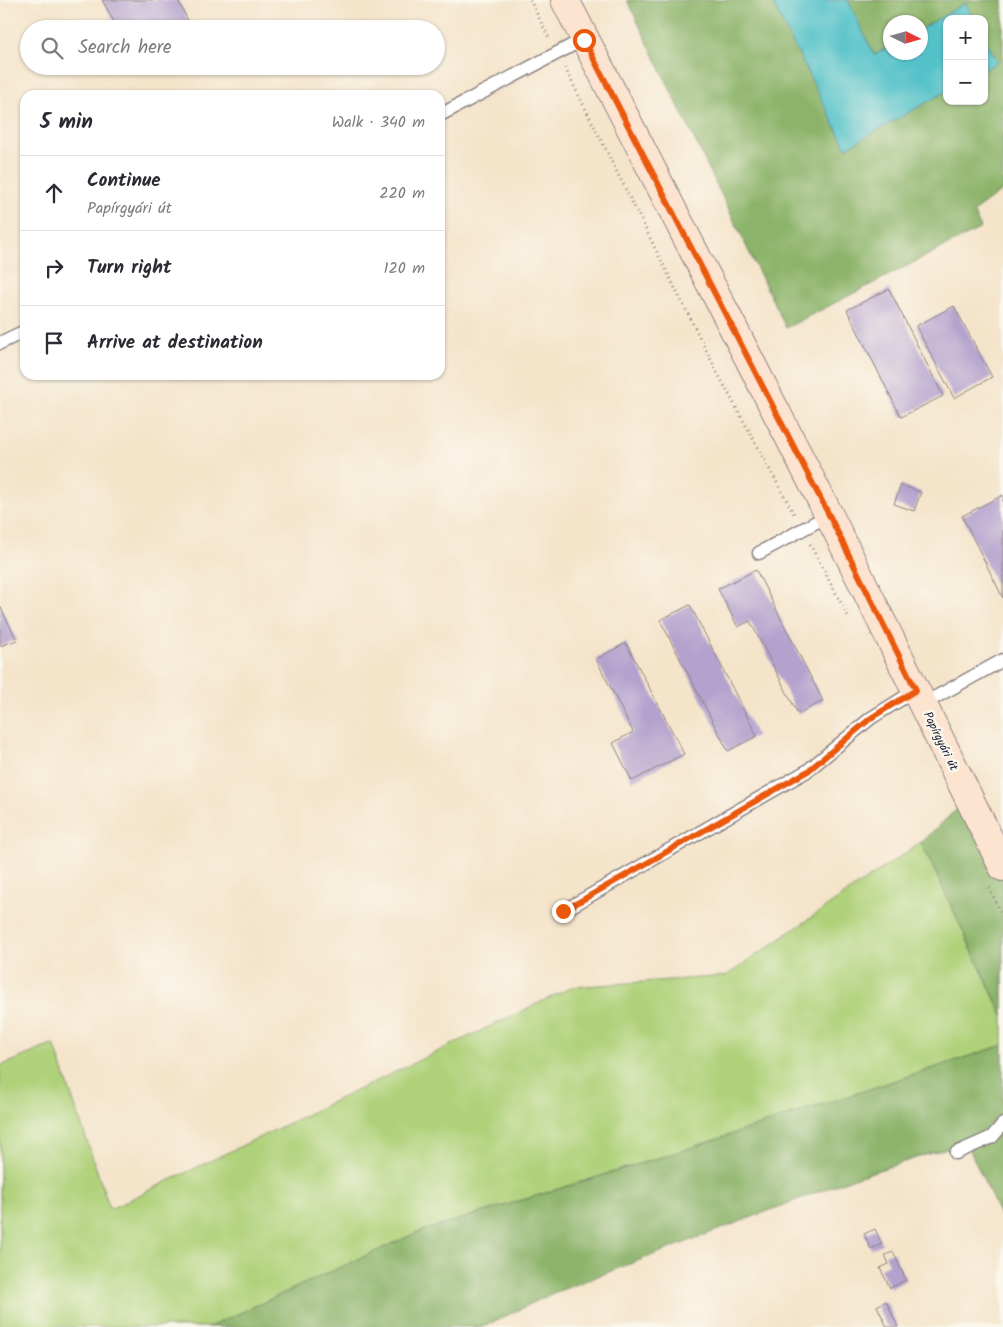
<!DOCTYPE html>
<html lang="en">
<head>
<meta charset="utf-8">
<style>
	:root { --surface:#fff; --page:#f7f7f7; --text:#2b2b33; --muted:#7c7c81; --line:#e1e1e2 }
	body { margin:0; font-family:Kalam,sans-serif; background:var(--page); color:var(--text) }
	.controls { position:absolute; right:15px; top:15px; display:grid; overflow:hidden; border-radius:10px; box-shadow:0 1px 4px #0004 }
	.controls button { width:45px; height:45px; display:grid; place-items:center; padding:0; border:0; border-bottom:1px solid var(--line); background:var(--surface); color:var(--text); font:25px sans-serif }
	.compass { position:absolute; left:883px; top:15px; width:45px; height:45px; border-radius:50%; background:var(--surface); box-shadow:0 1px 4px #0004; rotate:95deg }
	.stop { position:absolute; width:15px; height:15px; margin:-11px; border:4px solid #ea580c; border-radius:50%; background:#fff }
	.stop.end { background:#ea580c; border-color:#fff; box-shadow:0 1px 5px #0008 }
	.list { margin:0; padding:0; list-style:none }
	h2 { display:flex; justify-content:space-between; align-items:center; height:65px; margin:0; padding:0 20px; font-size:21px }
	h2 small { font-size:16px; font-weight:400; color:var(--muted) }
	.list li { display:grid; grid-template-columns:32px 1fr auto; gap:15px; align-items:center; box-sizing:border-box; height:75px; padding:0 20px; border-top:1px solid var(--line) }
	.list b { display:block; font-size:19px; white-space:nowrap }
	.list p { margin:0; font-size:16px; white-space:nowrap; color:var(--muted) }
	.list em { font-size:16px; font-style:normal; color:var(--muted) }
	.icon { flex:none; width:28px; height:28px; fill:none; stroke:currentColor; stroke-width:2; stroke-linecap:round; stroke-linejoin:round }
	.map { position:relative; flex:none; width:1003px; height:1327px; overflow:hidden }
	.search { position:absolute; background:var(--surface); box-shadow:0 1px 4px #0004; left:20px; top:20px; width:425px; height:55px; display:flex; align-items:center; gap:12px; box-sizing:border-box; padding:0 18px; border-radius:28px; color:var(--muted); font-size:19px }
	.panel { position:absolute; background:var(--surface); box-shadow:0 1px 4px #0004; left:20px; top:90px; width:425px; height:290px; border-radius:15px }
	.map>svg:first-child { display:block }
</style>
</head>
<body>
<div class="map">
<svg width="1003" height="1327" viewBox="0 0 1003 1327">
	<rect width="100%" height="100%" fill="#fbf7ec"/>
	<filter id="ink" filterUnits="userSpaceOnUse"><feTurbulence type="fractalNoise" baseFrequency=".02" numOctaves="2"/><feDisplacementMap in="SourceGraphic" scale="10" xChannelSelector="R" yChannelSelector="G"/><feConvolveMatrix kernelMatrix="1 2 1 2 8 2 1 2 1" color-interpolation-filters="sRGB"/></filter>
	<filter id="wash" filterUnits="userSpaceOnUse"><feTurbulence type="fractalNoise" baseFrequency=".0096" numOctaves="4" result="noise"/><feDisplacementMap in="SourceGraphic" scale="20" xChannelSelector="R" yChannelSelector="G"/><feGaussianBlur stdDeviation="1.12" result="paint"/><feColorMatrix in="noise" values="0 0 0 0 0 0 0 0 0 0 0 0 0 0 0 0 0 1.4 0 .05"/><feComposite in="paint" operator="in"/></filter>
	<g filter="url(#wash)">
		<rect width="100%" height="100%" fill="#f4e4ca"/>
		<!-- green -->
		<path fill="#afd179" stroke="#687a5a" d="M921 842 1003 1016V1045L681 1151 416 1233 209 1327H0V1066L54 1044 110 1209 572 987 726 976Z"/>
		<!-- forest -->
		<path fill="#8bb369" stroke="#566a52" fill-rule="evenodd" d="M627 0H1003V190L973 212 981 228 786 328ZM947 19H984V101H947ZM890 22H920V52H890Z
			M970 797 1003 832V1016L921 842Z
			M1003 1045V1222L966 1142 857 1177 551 1294 483 1327H209L416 1233 681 1151Z"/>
		<!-- water -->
		<path fill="#54c2c9" stroke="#3b7282" d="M771 0H848L874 55 890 46V52H920L921 29 965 3 974 19H947V91L846 148Z
			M984 37 998 62 984 70Z"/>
		<g id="blocks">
			<!-- building -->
			<path fill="#b4a1cd" d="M102 0H178L191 27 188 29H118Z
				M889 289 943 396 901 417 847 310Z
				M954 306 992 377 954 398 916 326Z
				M901 485 921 492 914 511 894 504Z
				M1003 495V598L962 516Z
				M756 570 823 701 798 714 750 621 738 627 718 589Z
				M690 605 757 736 728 751 660 620Z
				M0 606 17 640 0 646Z
				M626 643 684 754 632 781 613 743 633 732 596 659Z
				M875 1229 882 1244 871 1249 864 1234Z
				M893 1252 906 1280 890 1288 880 1268 889 1264 885 1255Z
				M886 1301 898 1327H887L877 1306Z"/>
		</g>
	</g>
	<g filter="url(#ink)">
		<use href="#blocks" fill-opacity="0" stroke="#8b8382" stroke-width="1"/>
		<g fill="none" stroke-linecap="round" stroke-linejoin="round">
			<defs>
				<path id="lane" d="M440 115 584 39
					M0 343 25 331
					M759 553 829 515
					M923 704 1003 660
					M563 911 807 771 871 718 916 690
					M956 1153 992 1137 1003 1124"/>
				<path id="secondary" d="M565 0 829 515 1003 867"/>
			</defs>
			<!-- lane casing -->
			<use href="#lane" stroke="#8b8382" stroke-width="15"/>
			<!-- secondary casing -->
			<use href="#secondary" stroke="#8b8382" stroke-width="30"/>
			<!-- path -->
			<path stroke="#8b8382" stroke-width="3" stroke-dasharray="1 4" stroke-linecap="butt" d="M530 0 549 38
				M565 68 717 372 794 514
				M810 544 849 618
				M989 888 1003 916"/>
			<!-- lane -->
			<use href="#lane" stroke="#fff" stroke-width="12"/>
			<!-- secondary -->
			<use href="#secondary" stroke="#fde4d1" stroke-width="28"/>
		</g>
	</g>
	<g fill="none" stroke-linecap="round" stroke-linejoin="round" filter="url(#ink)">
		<!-- route -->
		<path stroke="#ea580c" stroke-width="6" d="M563 911 808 771 871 718 916 690 829 515 584 40"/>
	</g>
	<g text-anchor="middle" stroke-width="5" stroke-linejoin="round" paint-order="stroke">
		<!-- street labels -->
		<g font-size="12" fill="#22223b" stroke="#fbf7ec">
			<text transform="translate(941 741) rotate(64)" y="4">Papírgyári út</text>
		</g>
	</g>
</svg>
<div class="controls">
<button>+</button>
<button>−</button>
</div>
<svg class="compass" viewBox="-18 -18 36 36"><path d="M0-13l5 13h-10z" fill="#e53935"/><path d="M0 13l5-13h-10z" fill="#7c7c81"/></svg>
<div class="stop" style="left:584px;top:40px"></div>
<div class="stop end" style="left:563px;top:911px"></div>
<div class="search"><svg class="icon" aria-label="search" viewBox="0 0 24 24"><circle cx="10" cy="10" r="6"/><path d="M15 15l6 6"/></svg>Search here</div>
<section class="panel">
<h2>5 min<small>Walk · 340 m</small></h2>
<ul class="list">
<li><svg class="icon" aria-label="ahead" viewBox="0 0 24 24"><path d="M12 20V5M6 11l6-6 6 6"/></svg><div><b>Continue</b><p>Papírgyári út</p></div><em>220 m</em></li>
<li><svg class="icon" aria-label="right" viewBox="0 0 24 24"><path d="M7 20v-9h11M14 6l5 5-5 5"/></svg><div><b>Turn right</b></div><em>120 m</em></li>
<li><svg class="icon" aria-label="arrive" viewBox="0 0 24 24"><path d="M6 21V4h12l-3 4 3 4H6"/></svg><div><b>Arrive at destination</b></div></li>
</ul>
</section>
</div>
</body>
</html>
